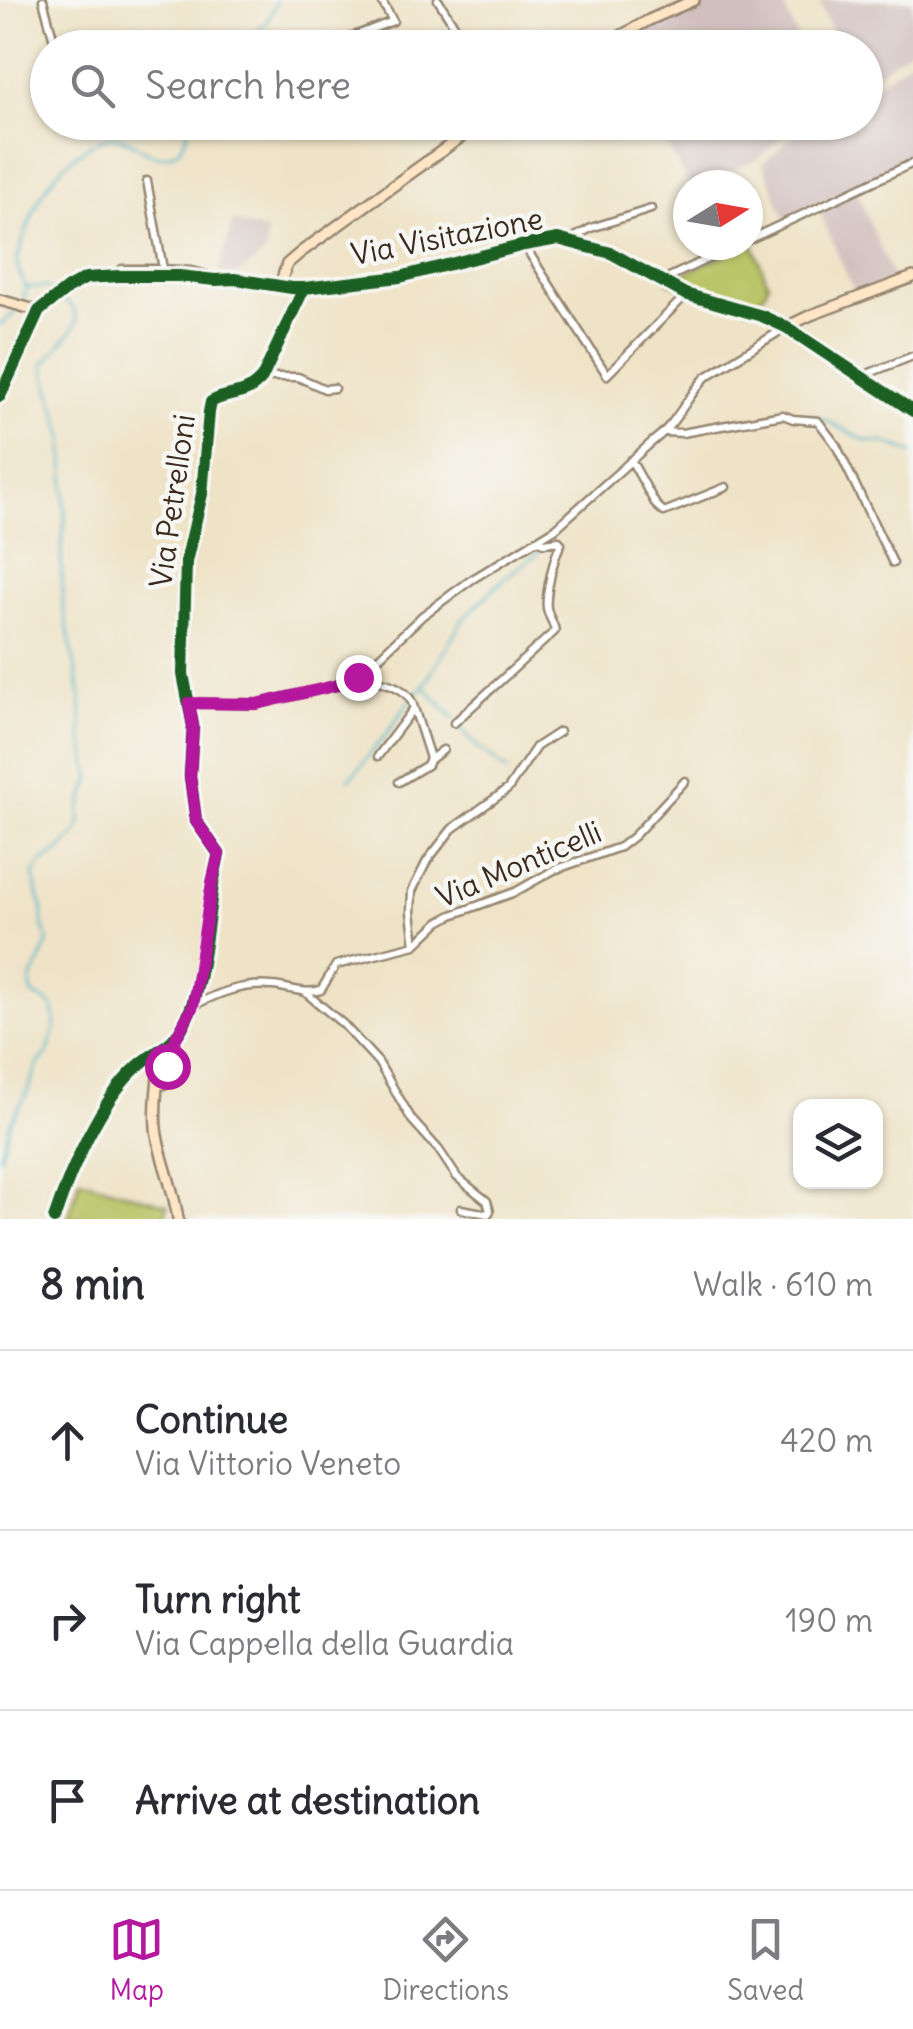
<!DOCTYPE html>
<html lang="en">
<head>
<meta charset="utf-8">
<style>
	:root { --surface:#fff; --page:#f7f7f7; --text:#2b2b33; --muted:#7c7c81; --line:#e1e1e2; --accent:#b5179e }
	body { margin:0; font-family:Delius,sans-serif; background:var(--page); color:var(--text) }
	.controls { position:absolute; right:30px; bottom:30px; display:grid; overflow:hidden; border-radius:20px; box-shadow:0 2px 8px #0004 }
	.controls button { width:90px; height:90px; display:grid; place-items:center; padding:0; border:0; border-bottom:2px solid var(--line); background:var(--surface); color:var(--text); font:50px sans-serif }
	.compass { position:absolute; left:673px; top:170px; width:90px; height:90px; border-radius:50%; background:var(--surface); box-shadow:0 2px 8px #0004; rotate:79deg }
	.stop { position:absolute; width:30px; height:30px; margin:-22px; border:8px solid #b5179e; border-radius:50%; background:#fff }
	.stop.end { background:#b5179e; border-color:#fff; box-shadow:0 2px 10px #0008 }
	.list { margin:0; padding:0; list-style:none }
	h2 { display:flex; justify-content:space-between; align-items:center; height:130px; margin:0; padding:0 40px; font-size:42px }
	h2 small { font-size:32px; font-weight:400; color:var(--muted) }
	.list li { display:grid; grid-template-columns:65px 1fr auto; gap:30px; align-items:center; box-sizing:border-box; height:180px; padding:0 40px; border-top:2px solid var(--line) }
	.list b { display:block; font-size:38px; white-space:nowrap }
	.list p { margin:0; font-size:32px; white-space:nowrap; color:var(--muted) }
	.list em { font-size:32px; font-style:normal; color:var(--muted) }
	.icon { flex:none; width:55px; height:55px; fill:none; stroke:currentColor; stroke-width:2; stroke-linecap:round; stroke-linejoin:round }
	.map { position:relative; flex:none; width:913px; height:1219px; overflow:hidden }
	.search { position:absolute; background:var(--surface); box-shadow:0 2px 8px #0004; left:30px; right:30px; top:30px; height:110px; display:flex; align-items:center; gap:25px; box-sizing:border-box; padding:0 35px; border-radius:55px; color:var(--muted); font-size:38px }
	.sheet { height:670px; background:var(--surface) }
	nav { display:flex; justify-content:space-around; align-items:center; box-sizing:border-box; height:140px; border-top:2px solid var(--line); background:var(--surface); font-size:28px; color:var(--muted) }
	nav a { display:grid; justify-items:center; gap:5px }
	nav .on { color:var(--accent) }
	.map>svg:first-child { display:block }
</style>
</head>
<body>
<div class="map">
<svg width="913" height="1219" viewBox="0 0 913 1219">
	<rect width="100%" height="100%" fill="#f6f6f2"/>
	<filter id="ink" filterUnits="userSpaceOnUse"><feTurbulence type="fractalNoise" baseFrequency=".01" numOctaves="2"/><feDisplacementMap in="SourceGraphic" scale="20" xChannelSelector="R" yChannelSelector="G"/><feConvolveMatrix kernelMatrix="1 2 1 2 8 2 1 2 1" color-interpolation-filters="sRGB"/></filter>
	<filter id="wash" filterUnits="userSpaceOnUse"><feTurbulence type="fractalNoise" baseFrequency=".0048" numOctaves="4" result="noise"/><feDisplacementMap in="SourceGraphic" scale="40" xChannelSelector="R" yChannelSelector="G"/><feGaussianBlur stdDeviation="2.25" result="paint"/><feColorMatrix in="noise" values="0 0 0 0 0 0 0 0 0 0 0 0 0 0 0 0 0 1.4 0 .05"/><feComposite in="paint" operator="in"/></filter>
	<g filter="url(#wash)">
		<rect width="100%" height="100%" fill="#efe3c7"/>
		<!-- industrial -->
		<path fill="#d1bfbd" d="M703 0H781L802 47 621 48 637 39 635 32Z
			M824 0H913V47L866 80V48L835 47 838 45 820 4Z
			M913 58V158L785 219 763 163 808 123 866 122V92Z
			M654 123H797L758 159 698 185H690Z
			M857 192 894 280 883 284 881 282 876 287 855 294 819 210Z
			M233 221 267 232 265 254 235 276 219 271Z"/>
		<!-- green -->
		<path fill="#b9c567" stroke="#7a7842" stroke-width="2.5" d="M752 241 768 284 764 294 750 308 687 291 668 281Z
			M80 1179 168 1205 164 1219H68Z"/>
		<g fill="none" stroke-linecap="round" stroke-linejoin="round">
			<!-- stream -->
			<path stroke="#4bb5c9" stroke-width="2.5" d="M240 48C256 33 271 23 276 0
				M25 287H45L57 294
				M22 303C30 288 21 281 18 267 16 260 20 251 22 244 33 209 47 175 79 153 88 146 102 137 114 137 136 138 147 163 171 154 184 149 187 136 189 122
				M0 325 18 310
				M793 415 810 416 825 420 866 441 886 443 913 453
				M425 688 454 718
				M458 725 478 747 508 771
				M349 780 388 732 413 696 423 687 463 619 506 577 537 554 549 536
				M0 1157 10 1123 25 1097 38 1064 47 1054 54 1033 55 1021 53 1007 46 1001 34 996C27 982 32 976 39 964 43 957 44 948 48 940L42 923 43 910 36 889 34 874 40 864 60 850 77 832 80 824V809L91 778 82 737 81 696 63 607 61 550 65 519 64 436 45 373 44 364 72 331 77 320 73 308 63 300"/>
		</g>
	</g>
	<g filter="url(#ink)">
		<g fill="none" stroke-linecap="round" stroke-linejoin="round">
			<defs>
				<path id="street" d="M43 0 56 48
					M438 0 459 33 440 48
					M323 48 393 21 381 0
					M147 181 163 269 191 271 216 277
					M748 240 913 163
					M568 241 591 228 651 209
					M524 245 607 375 682 299 685 294
					M122 269H162
					M661 281 737 245
					M862 376 913 356
					M263 377H298L325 389 334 388
					M666 432 682 433 783 415 793 419 818 421 836 445 893 563
					M631 460 656 505 664 512 726 487
					M358 677C379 681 408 684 414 708L378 756
					M189 703 257 704 338 685 358 677 422 616 471 580 555 529 652 442C678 423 684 400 706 377L785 328
					M414 708 430 758
					M454 723 555 631C554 623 548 616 547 608 545 596 554 555 561 544L559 541 544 543 538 540
					M399 782 427 765 430 758 431 759 443 750
					M415 945 411 912 412 891 427 861 452 829 508 789 536 747 559 732
					M306 993 343 1024 378 1062 412 1120 439 1150 457 1177 487 1201 490 1211 488 1214 461 1209
					M193 1006C218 993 243 983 272 986 289 987 304 995 321 990L336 965 415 945 439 922 452 915 515 892 554 870 620 847 634 836 685 781"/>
				<path id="secondary" d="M599 48 649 20 694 0
					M244 281 292 288 400 277 524 245 558 239 611 253 685 294 762 316 786 327 913 411
					M280 285 287 264 301 252 482 122
					M0 300 39 311
					M786 327 811 315 913 277
					M0 396 39 311 78 282 86 278 119 276 237 279
					M163 1048C158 1070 153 1113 157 1135 162 1163 174 1190 178 1219
					M163 1084 168 1045
					M54 1219C70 1171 100 1100 138 1066 154 1051 173 1046 183 1026 207 981 206 907 219 854L196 821 190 776 193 726 183 674 186 562 202 494 209 412 211 402C232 390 244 399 262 378L304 288"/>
			</defs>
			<!-- street casing -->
			<use href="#street" stroke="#958672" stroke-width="11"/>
			<!-- secondary casing -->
			<use href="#secondary" stroke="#958672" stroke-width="14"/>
			<!-- street -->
			<use href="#street" stroke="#fff" stroke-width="6"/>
			<!-- secondary -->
			<use href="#secondary" stroke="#fee5c5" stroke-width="9"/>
			<defs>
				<path id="cycleway" d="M0 396 39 311 68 288 86 278 119 276H179L215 280 234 279 292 288H304L400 277 524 245 558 239 611 253 685 294 762 316 786 327 913 411
					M54 1219C70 1171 100 1100 138 1066 154 1051 173 1046 183 1026 207 981 206 907 219 854L196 821 190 776 193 726 183 674 186 562 202 494 209 412 211 402C232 390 244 399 262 378L304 288"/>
			</defs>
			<!-- cycleway casing -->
			<use href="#cycleway" stroke="#f6f6f2" stroke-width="19"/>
			<!-- cycleway -->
			<use href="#cycleway" stroke="#1b5e20" stroke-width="12"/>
		</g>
	</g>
	<g fill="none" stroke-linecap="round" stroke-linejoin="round" filter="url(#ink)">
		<!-- route -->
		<path stroke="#b5179e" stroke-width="12" d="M167 1066 176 1038 193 1006 212 882 219 854 196 821 190 776 193 726 189 703 257 704 338 685 358 677"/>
	</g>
	<g text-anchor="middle" stroke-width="9" stroke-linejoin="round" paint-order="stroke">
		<!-- street labels -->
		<g font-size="30" fill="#3b2a1e" stroke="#f6f6f2">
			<text transform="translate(447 237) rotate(-11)" y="10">Via Visitazione</text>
			<text transform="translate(173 501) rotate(-82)" y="10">Via Petrelloni</text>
			<text transform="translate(519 865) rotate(-23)" y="10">Via Monticelli</text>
		</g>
	</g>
</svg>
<div class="controls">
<button><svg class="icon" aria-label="layers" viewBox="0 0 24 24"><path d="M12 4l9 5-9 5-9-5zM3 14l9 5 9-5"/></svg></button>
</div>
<svg class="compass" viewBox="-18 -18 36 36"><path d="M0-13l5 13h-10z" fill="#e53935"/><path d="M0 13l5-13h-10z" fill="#7c7c81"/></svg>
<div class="stop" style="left:167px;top:1066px"></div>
<div class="stop end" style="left:358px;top:677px"></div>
<div class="search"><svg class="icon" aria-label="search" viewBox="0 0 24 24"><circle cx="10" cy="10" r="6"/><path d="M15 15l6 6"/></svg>Search here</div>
</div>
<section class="sheet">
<h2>8 min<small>Walk · 610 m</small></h2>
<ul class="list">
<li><svg class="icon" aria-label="ahead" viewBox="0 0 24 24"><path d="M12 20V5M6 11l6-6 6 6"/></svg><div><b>Continue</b><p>Via Vittorio Veneto</p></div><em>420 m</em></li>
<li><svg class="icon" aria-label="right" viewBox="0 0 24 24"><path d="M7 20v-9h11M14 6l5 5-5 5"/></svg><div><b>Turn right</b><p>Via Cappella della Guardia</p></div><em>190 m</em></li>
<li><svg class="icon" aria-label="arrive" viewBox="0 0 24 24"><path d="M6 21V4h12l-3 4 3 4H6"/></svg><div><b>Arrive at destination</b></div></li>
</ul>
</section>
<nav>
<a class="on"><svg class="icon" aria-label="map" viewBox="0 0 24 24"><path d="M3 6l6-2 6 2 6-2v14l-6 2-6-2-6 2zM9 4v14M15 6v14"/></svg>Map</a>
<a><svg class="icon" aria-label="directions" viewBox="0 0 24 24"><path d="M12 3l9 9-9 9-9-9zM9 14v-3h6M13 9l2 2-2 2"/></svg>Directions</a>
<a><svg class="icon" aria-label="saved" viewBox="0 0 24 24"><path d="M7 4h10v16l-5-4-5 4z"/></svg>Saved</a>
</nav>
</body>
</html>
